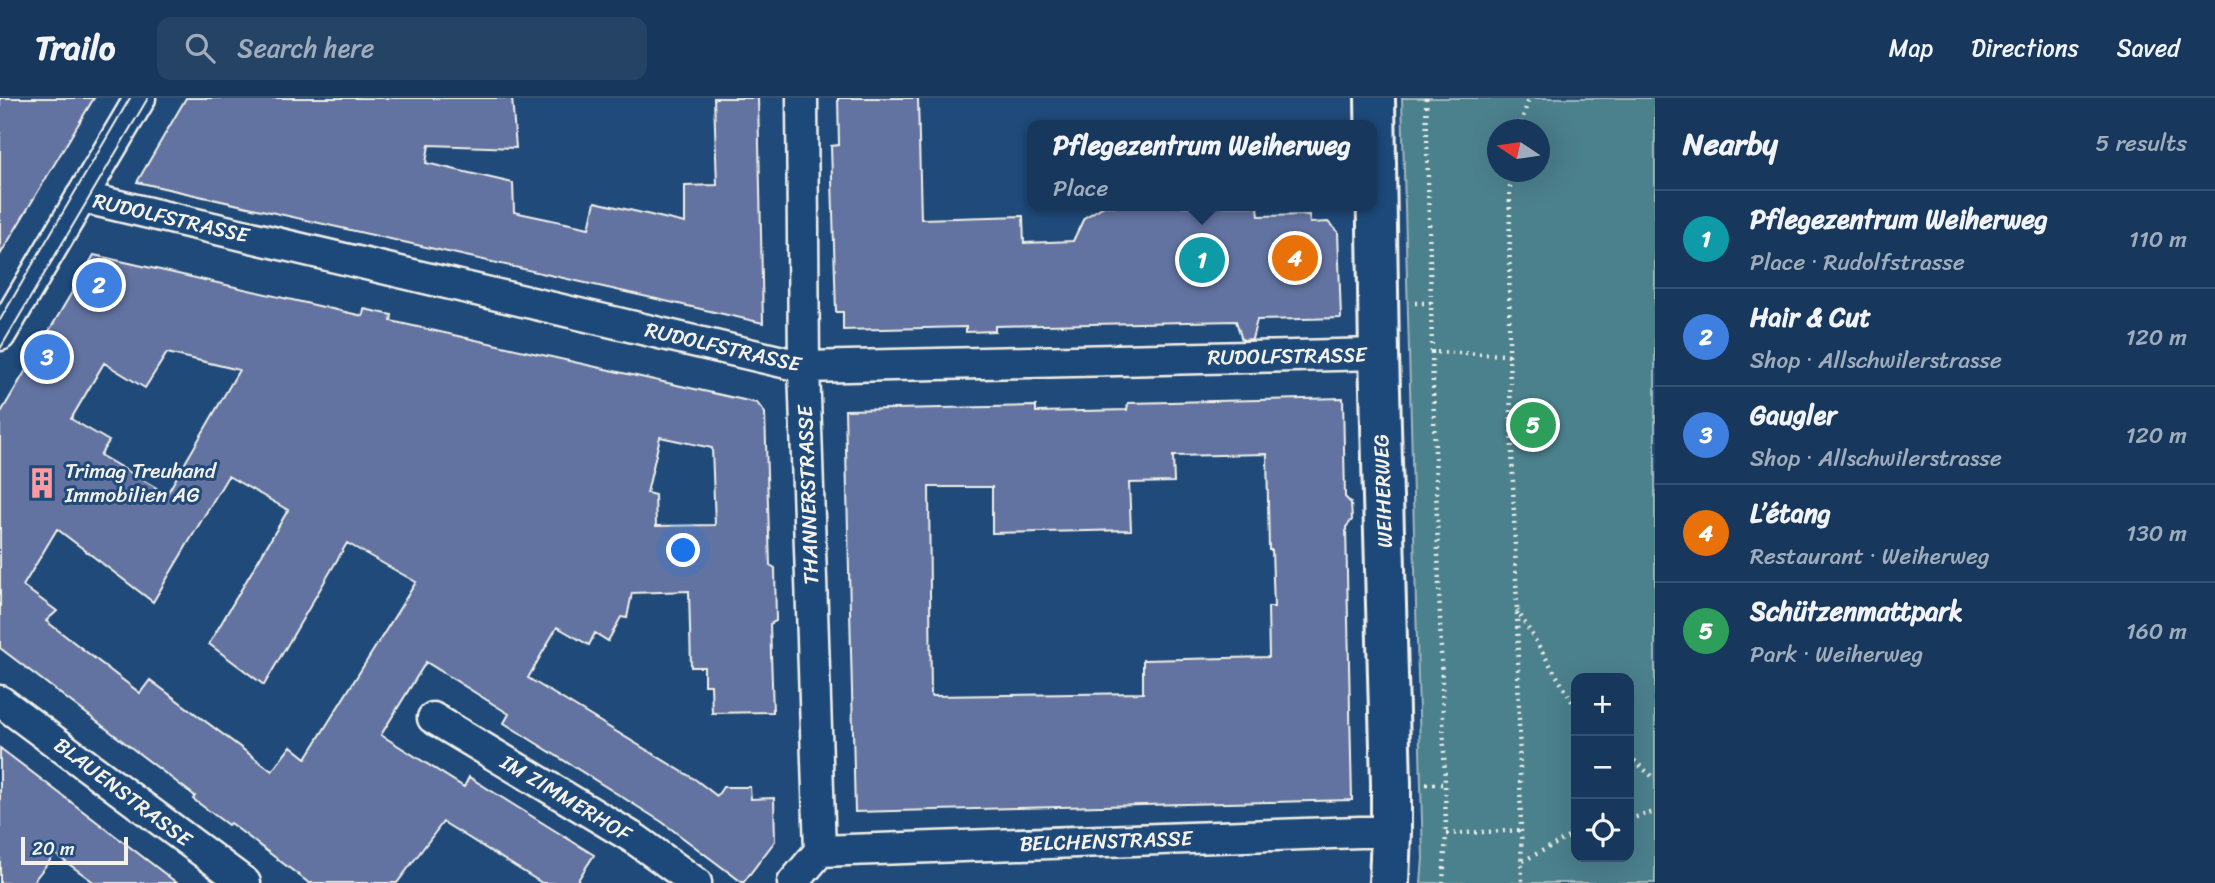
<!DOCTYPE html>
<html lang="en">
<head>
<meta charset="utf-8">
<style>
	:root { --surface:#17385c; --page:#244365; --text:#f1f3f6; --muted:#9eacbb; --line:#365272; --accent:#ff9aa2 }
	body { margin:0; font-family:Sriracha,sans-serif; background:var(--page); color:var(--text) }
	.controls { position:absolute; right:21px; bottom:21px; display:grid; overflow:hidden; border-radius:14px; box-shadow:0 7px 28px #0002 }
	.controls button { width:63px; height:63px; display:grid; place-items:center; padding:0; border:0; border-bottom:2px solid var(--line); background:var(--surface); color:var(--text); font:35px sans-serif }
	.compass { position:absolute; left:1487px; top:21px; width:63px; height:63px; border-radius:50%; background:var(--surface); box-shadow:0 7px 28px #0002; rotate:283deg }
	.scale { position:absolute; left:21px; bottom:18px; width:107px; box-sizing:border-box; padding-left:7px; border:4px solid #f4f1e8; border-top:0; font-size:19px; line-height:24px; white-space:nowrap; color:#f4f1e8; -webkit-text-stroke:5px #1f4a7a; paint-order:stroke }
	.you { position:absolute; left:684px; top:453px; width:24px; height:24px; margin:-18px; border:5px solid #fff; border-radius:50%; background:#1a73e8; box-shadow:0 0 0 10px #1a73e833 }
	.badge { display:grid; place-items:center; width:46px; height:46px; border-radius:50%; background:var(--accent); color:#fff; font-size:23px; font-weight:700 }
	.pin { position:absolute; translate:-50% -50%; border:4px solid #fff; box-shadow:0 2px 7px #0006 }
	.popup { position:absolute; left:1027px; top:22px; width:350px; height:91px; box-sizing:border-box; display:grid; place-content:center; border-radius:14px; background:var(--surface); filter:drop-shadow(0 2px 5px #0005); font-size:23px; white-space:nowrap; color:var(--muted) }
	.popup b { font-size:26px; color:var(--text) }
	.popup::after { content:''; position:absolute; left:50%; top:100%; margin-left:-14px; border:14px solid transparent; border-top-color:var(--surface) }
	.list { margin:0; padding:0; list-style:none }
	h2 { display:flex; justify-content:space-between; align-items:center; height:91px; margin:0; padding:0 28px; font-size:30px }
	h2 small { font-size:23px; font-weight:400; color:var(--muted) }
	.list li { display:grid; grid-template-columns:46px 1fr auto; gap:21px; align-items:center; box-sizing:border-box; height:98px; padding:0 28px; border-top:2px solid var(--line) }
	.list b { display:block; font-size:26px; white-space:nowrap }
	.list p { margin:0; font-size:23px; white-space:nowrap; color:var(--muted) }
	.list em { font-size:23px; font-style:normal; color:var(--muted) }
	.icon { flex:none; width:38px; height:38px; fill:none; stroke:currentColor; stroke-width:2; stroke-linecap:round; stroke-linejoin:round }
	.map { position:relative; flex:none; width:1655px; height:785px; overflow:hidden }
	header { display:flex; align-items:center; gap:42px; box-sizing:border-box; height:98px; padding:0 35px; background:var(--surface); border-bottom:2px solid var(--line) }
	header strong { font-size:33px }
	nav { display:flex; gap:38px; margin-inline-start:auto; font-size:24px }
	.search { width:490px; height:63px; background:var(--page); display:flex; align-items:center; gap:18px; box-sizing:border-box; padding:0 24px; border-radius:14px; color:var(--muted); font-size:26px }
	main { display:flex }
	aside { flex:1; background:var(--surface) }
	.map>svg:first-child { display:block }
</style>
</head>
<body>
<header>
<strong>Trailo</strong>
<div class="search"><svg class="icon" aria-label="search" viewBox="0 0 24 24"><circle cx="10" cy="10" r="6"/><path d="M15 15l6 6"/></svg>Search here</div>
<nav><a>Map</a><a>Directions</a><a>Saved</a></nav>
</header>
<main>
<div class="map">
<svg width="1655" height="785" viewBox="0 0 1655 785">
	<rect width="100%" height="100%" fill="#1f4a7a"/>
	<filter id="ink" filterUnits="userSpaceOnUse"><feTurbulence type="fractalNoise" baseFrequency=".0143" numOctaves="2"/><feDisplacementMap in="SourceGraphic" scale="14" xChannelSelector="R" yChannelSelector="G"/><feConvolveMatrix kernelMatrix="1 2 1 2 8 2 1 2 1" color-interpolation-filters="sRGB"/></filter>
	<g filter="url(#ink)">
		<!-- green -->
		<path fill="#4c808d" stroke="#a0b8ba" stroke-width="2" fill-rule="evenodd" d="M1402 0H1655V785H1421L1423 760ZM1498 32H1540V74H1498ZM1576 580H1629V759H1576Z"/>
		<!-- building -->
		<path fill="#6273a1" stroke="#f4f1e8" stroke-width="2" fill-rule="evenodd" d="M0 0H94L0 157Z
			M186 0H512L516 50 429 47 426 65 513 85 514 114 589 130 595 104 685 125V88L717 87 714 0H758L763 225 137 84Z
			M838 0H918L921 121 1023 118 1024 145 1073 143 1084 120 1104 108H1258L1259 118 1309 117 1310 125 1328 124 1338 134 1341 220 1257 222 1252 241 1242 242 1236 223 995 228V233L966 234V229L843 232V214H836L831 48 839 47Z
			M94 157 363 218 364 211 392 217 391 223 757 305 765 315 770 467 775 470 776 523 770 526 773 614 712 615 711 587H704V569H691L689 493 632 495 627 520 621 519 608 543 595 535 589 547 557 529 528 580 696 682 717 698 723 689H750L751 701 774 700 775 743 743 785 662 724 504 625 509 616 426 564 381 637 464 689 469 679 594 757 576 785H542L443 724 397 785H309L230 725 228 727 193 701 195 698 0 550V316ZM167 255 239 272 167 396 100 357 109 343 71 321 104 265 145 290ZM660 339 712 350 715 427 656 428 655 397 647 395ZM228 378 288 412 209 546 264 587 347 445 416 484 306 660 291 648 272 673 150 582 140 595 46 523 57 513 23 488 57 431 153 504Z
			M1343 300 1345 399 1351 405 1352 422 1346 429 1352 702 855 714 845 312 1036 308V314L1127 312 1128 305ZM1267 356 1269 452H1272L1274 509H1268L1269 559 1143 562V595L931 598 929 389H992V435L1131 432 1129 385 1174 384 1173 358Z
			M0 650 33 675 177 785H95L55 756 32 785H0Z"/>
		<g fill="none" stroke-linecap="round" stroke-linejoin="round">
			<defs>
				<path id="street" d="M81 99 804 269 1379 256
					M0 237 140 0
					M0 603 245 785
					M433 620 635 741 696 785
					M820 753 1360 734H1391
					M793 785 820 753 804 269 802 0"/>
				<path id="secondary" d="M1375 0 1379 256 1391 685V734L1389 785"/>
			</defs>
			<!-- street casing -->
			<use href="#street" stroke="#f4f1e8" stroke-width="35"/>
			<!-- secondary casing -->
			<use href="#secondary" stroke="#f4f1e8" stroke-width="44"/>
			<!-- path -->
			<path stroke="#f4f1e8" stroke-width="4.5" stroke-dasharray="2 5" stroke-linecap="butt" d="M1426 0 1431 205
				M1519 32 1529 0
				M1510 74 1509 257 1517 512 1522 785
				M1415 205H1431L1432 254 1509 257
				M1432 254 1445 686
				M1517 512 1576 610
				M1629 658 1655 681
				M1426 686H1445L1446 736 1522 732
				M1629 721 1655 714
				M1523 763 1576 735
				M1443 785 1446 736"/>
			<!-- street -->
			<use href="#street" stroke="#1f4a7a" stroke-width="30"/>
			<!-- secondary -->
			<use href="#secondary" stroke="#1f4a7a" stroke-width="38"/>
			<!-- tram -->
			<path stroke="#f4f1e8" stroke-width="2" d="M0 222 130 0
				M0 251 148 0"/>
		</g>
	</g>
	<!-- icons -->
	<defs>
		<symbol id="building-bare" viewBox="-9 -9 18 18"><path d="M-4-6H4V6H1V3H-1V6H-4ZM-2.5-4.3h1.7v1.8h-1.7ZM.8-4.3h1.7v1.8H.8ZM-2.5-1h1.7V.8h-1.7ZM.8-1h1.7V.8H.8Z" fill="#ff9aa2" stroke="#1f4a7a" stroke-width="2.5" paint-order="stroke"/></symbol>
	</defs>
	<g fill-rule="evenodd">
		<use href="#building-bare" x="20" y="363" width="44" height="44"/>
	</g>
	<g text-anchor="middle" stroke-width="6" stroke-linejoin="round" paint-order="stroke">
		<!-- street labels -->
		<g font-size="21" fill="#f4f1e8" stroke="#1f4a7a">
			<text transform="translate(171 120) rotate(13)" y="7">RUDOLFSTRASSE</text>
			<text transform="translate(723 249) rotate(13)" y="7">RUDOLFSTRASSE</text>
			<text transform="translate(1287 258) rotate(-1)" y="7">RUDOLFSTRASSE</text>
			<text transform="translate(1383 393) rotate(-92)" y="7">WEIHERWEG</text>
			<text transform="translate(808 397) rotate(-92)" y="7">THANNERSTRASSE</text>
			<text transform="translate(123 694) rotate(37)" y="7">BLAUENSTRASSE</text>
			<text transform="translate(566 700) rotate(31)" y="7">IM ZIMMERHOF</text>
			<text transform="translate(1106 743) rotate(-2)" y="7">BELCHENSTRASSE</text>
		</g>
		<!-- poi labels -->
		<g font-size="21" fill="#f4f1e8" stroke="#1f4a7a" text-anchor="start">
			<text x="65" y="380">Trimag Treuhand<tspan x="65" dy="24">Immobilien AG</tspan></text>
		</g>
	</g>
</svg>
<div class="controls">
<button>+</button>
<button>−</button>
<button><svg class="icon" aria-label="locate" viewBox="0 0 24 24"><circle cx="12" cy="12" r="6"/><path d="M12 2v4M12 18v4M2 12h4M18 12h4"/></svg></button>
</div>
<svg class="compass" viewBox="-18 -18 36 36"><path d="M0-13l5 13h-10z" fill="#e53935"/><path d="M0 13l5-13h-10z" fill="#9eacbb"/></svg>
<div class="scale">20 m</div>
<div class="you"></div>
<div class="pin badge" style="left:1202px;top:162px;background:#0f9aa8">1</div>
<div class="popup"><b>Pflegezentrum Weiherweg</b>Place</div>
<div class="pin badge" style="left:99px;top:187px;background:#3f7fe0">2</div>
<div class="pin badge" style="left:47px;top:259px;background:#3f7fe0">3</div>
<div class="pin badge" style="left:1295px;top:160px;background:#e8710a">4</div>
<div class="pin badge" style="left:1533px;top:327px;background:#2e9e5b">5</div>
</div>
<aside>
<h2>Nearby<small>5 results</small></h2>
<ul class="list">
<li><span class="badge" style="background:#0f9aa8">1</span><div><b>Pflegezentrum Weiherweg</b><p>Place · Rudolfstrasse</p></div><em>110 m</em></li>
<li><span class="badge" style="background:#3f7fe0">2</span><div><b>Hair &amp; Cut</b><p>Shop · Allschwilerstrasse</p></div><em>120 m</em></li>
<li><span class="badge" style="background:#3f7fe0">3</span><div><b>Gaugler</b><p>Shop · Allschwilerstrasse</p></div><em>120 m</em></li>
<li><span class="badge" style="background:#e8710a">4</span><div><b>L’étang</b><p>Restaurant · Weiherweg</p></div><em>130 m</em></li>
<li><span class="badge" style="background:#2e9e5b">5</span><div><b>Schützenmattpark</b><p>Park · Weiherweg</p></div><em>160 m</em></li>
</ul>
</aside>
</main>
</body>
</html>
